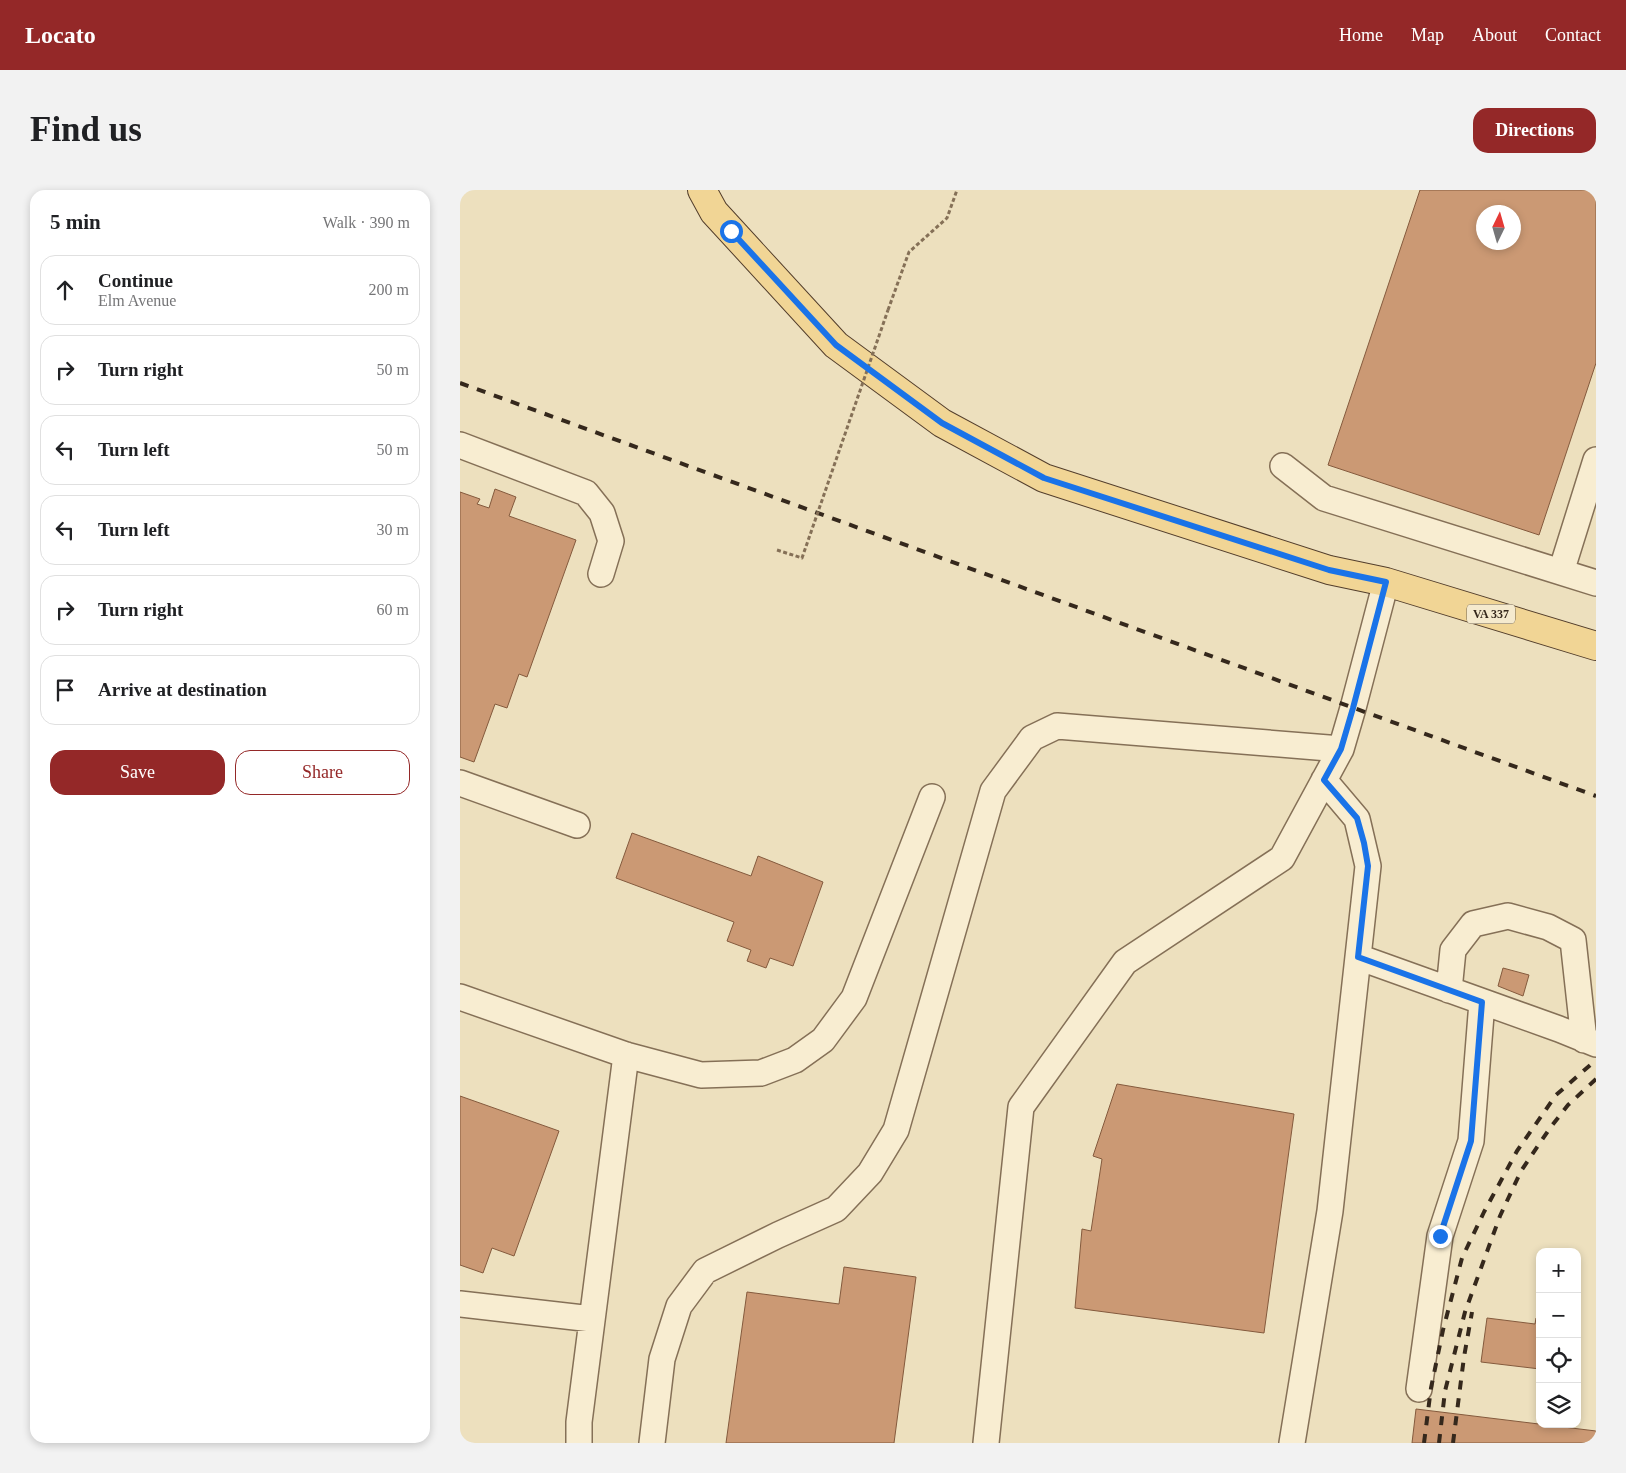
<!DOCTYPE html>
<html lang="en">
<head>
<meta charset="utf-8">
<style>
	:root { --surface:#fff; --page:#f2f2f2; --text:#202124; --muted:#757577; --line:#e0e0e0; --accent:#942828 }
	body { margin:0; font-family:"Times New Roman",serif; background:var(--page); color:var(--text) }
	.controls { position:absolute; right:15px; bottom:15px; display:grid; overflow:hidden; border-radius:10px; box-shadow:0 2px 8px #0003 }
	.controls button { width:45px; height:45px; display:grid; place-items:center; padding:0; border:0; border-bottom:1px solid var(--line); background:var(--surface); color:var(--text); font:25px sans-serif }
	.compass { position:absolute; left:1016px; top:15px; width:45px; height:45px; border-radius:50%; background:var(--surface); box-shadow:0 2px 8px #0003; rotate:5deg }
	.stop { position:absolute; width:15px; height:15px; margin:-11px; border:4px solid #1a73e8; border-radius:50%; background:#fff }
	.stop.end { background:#1a73e8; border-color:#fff; box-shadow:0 1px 5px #0008 }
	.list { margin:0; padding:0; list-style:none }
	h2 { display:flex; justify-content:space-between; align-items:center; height:65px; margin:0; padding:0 20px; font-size:21px }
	h2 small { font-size:16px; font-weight:400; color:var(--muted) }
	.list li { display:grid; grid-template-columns:32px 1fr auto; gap:15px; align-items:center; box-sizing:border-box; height:70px; margin:0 10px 10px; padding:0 10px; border:1px solid var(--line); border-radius:15px }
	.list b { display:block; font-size:19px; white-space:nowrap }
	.list p { margin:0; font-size:16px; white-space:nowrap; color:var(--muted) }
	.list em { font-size:16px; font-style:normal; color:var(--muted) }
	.actions { display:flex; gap:10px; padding:15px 20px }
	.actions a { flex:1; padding:11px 0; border:1px solid var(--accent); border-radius:15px; text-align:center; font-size:18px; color:var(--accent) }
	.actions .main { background:var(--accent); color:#fff }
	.icon { flex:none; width:28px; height:28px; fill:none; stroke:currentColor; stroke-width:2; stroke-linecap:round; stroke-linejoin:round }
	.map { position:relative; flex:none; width:1136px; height:1253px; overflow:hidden; border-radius:15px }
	header { display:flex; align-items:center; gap:30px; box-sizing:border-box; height:70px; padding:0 25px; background:var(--accent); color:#fff }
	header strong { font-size:24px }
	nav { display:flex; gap:28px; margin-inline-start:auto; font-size:18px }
	.intro { display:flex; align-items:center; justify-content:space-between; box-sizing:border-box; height:120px; padding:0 30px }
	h1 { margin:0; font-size:35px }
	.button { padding:12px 22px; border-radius:15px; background:var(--accent); color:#fff; font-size:18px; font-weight:700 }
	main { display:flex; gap:30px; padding:0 30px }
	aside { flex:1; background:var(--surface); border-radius:15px; box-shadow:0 2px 8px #0003 }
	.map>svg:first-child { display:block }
</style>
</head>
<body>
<header>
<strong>Locato</strong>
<nav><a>Home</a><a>Map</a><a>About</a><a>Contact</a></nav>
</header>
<div class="intro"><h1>Find us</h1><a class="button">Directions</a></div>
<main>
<aside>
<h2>5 min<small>Walk · 390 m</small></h2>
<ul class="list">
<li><svg class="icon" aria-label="ahead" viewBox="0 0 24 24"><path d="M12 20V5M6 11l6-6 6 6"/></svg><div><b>Continue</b><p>Elm Avenue</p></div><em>200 m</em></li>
<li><svg class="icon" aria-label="right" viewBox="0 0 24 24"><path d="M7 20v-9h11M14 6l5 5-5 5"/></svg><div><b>Turn right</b></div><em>50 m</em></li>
<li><svg class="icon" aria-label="left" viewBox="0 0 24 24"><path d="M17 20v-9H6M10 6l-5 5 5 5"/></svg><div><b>Turn left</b></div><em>50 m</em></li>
<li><svg class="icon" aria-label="left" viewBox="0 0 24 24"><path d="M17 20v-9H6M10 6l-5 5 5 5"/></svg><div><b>Turn left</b></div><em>30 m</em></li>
<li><svg class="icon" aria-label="right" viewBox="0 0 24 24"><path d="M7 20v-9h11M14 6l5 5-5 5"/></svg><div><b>Turn right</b></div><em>60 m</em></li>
<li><svg class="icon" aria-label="arrive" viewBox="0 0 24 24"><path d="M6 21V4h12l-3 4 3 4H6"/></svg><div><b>Arrive at destination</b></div></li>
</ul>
<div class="actions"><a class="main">Save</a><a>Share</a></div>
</aside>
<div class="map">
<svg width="1136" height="1253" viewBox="0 0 1136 1253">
	<rect width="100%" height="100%" fill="#ede0be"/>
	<!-- building -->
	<path fill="#cb9974" stroke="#845a3d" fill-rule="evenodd" d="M960 0H1136V173L1079 345 868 275ZM1024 22H1054V52H1024Z
		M35 299 56 307 49 326 116 350 67 487 59 484 47 518 35 514 14 572 0 567V302L20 309 17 314 29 318Z
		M172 643 291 686 298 666 363 692 333 776 310 768 306 778 287 771 291 760 267 751 274 732 156 688Z
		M1043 778 1069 785 1063 806 1038 796Z
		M657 894 834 924 804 1143 615 1118 622 1039 631 1041 642 969 633 966Z
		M0 906 99 941 54 1066 32 1058 23 1083 0 1075Z
		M384 1077 456 1087 434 1253H266L287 1102 379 1114Z
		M1027 1128 1075 1134 1076 1128 1080 1129V1179L1021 1172Z
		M956 1219 1136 1241V1253H952Z"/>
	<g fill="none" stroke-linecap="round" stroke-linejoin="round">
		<defs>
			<path id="minor" d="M0 255 126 303 142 323 151 351 141 384
				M823 276 864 308 1136 393
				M1101 382 1136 270
				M0 593 117 635
				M898 767 1099 839 1136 854
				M989 800 993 760 1013 734 1048 726 1088 737 1113 750 1124 850
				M0 807 166 865 241 885 301 883 335 870 363 850 394 808 472 607
				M0 1114 132 1129
				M959 1199 980 1046 1011 951 1022 812
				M119 1253V1232L166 865
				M192 1253 202 1169 219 1116 245 1081 318 1045 376 1019 410 983 436 940 533 601 572 548 597 536 881 559
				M526 1253 561 917 665 772 822 668 881 559 893 518 926 392
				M832 1253 870 1021 908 676 897 629 864 590"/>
			<path id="major" d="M242 0 254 22 376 155 482 233 584 288 869 380 926 392 1136 456"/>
		</defs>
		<!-- minor casing -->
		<use href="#minor" stroke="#857057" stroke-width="28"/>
		<!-- major casing -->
		<use href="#major" stroke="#533e2c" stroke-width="30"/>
		<!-- path -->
		<path stroke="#857057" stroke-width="3" stroke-dasharray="4 2.5" stroke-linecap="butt" d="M428 120 449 62 487 28 497 0"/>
		<!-- minor -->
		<use href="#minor" stroke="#f8edd1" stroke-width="25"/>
		<!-- major -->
		<use href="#major" stroke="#f1d595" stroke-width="28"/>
		<!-- rail -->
		<path stroke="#35281c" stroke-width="4" stroke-dasharray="9 9" stroke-linecap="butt" d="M0 193 1136 606
			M964 1253 971 1198 983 1140 1002 1068 1024 1022 1057 961 1096 905 1136 870
			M979 1253 985 1201 1005 1122 1040 1026 1061 981 1090 938 1108 915 1136 889
			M993 1253 1004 1167 1012 1122"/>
		<!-- path-bridge -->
		<path stroke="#857057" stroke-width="3" stroke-dasharray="4 2.5" stroke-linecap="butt" d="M317 360 342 368 428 120"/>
	</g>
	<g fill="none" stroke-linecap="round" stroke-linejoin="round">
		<!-- route -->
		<path stroke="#1a73e8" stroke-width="6" d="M271 41 376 155 482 233 584 288 869 380 926 392 893 518 881 559 864 590 897 628 904 653 908 676 898 767 1022 812 1011 951 980 1046"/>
	</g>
	<g text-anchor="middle" stroke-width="4" stroke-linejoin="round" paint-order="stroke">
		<!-- shield labels -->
		<rect fill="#f5eace" stroke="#6f6251" stroke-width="1" x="1007" y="414.5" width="48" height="19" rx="4"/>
		<g font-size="12" font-weight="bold" fill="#35281c">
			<text x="1031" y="428">VA 337</text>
		</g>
	</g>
</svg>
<div class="controls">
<button>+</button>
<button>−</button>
<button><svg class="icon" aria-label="locate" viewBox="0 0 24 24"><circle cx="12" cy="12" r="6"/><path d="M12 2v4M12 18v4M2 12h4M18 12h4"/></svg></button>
<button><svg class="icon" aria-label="layers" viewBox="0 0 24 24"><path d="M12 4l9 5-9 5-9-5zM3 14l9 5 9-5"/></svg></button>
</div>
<svg class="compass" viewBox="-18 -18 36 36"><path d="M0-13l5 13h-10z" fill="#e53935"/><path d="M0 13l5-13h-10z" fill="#757577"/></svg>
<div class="stop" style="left:271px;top:41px"></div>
<div class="stop end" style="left:980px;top:1046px"></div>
</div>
</main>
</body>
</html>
